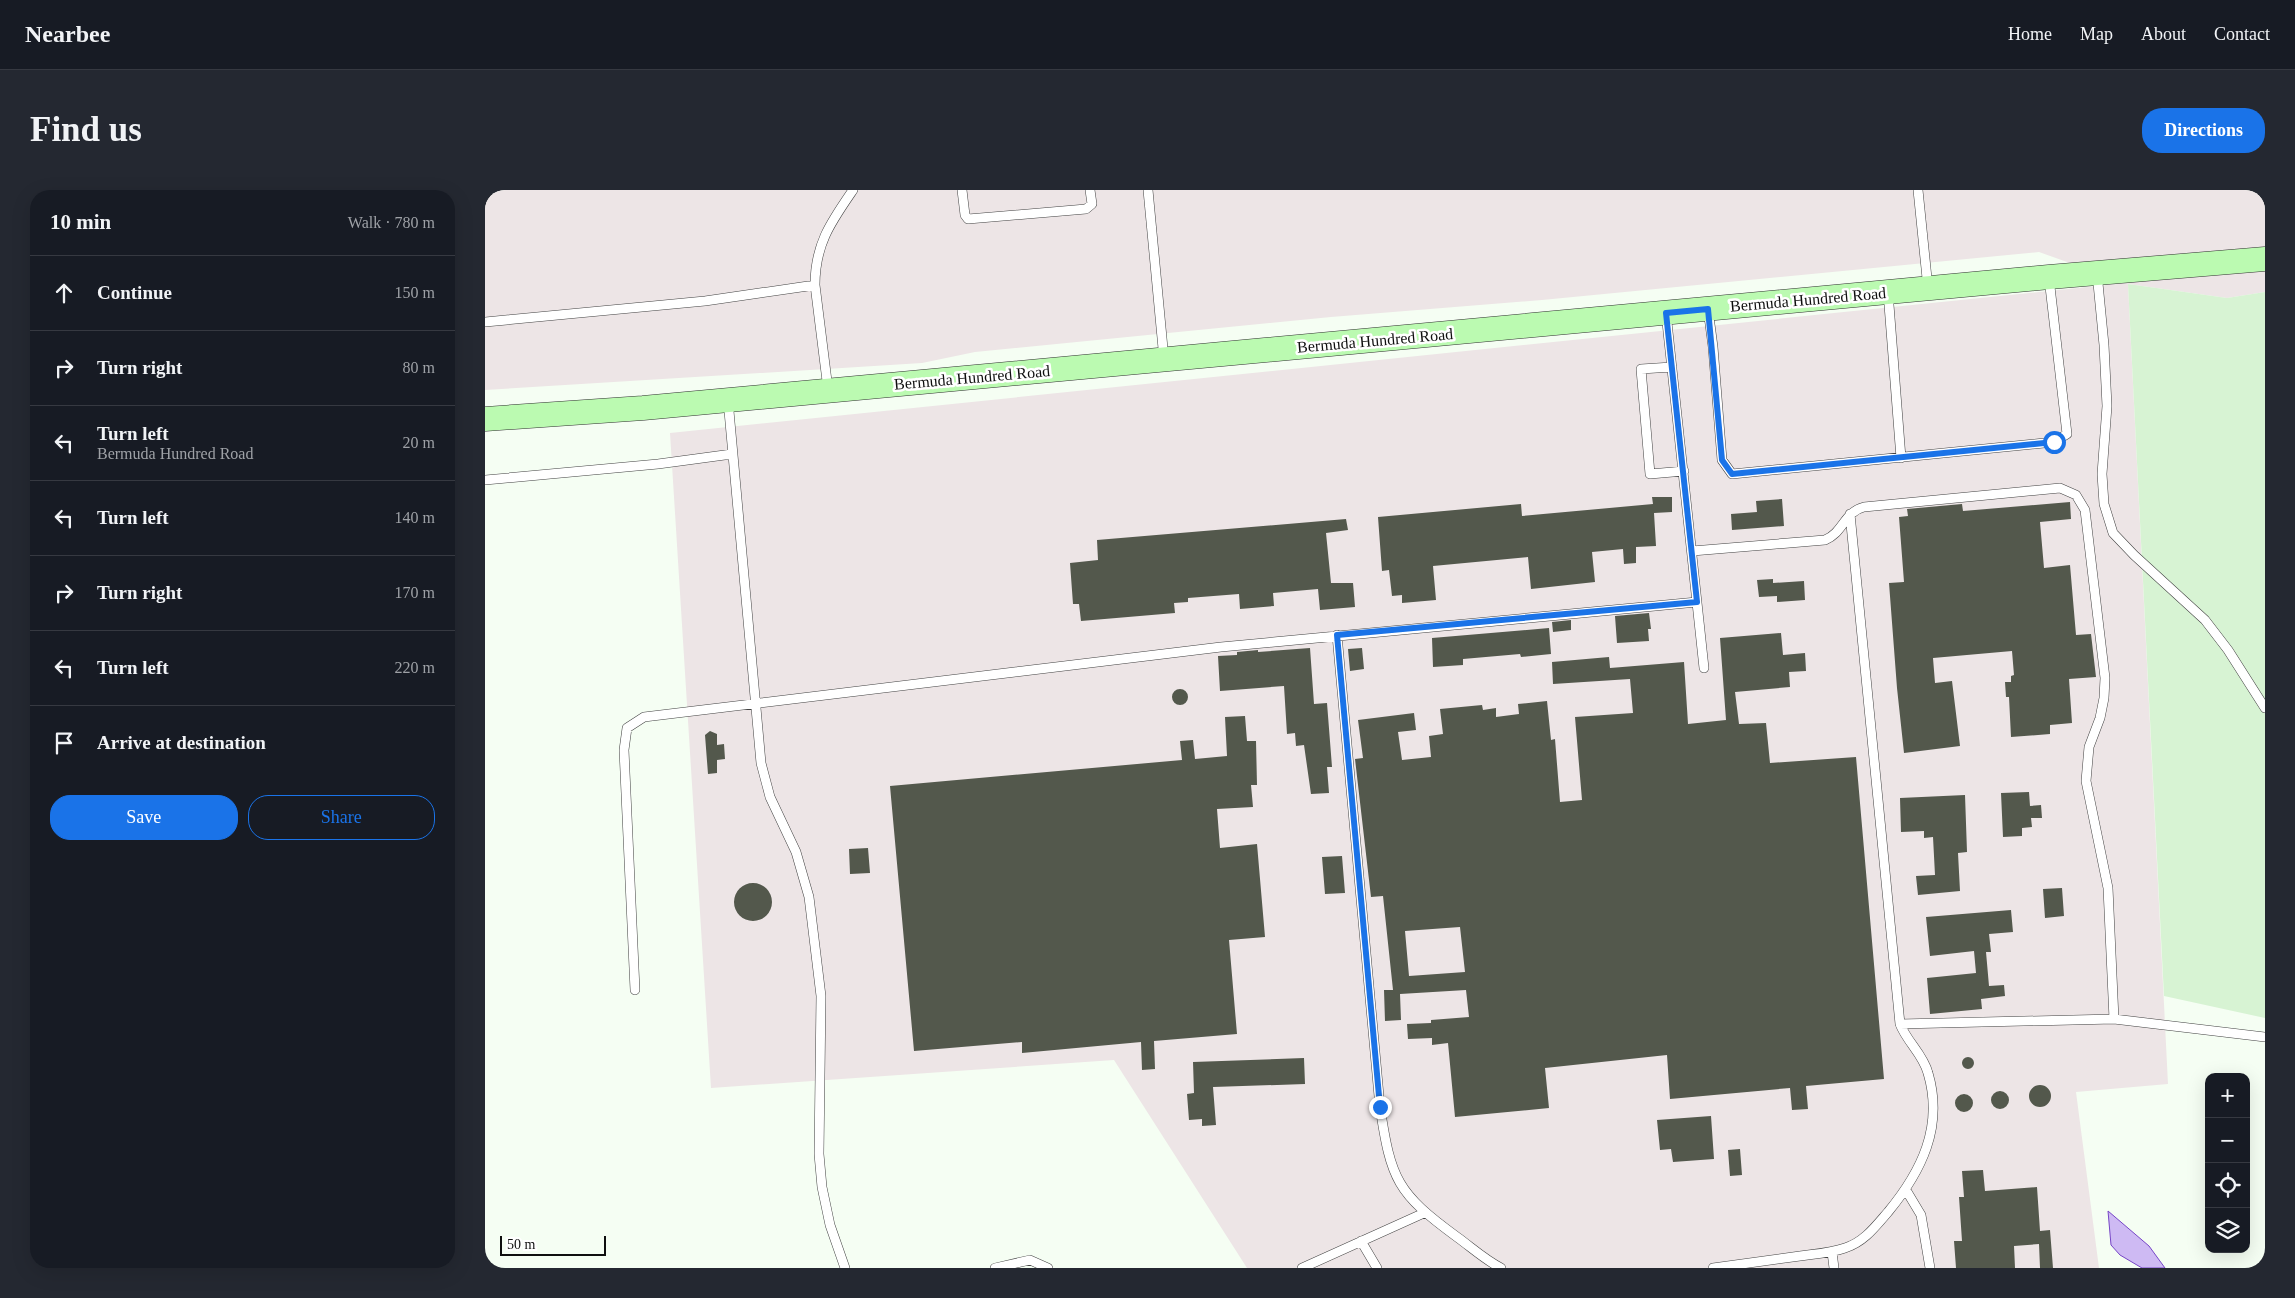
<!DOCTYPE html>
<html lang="en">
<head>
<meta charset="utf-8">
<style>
	:root { --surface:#171b24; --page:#242831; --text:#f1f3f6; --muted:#9ea1a6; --line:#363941; --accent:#1a73e8 }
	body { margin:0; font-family:Georgia,serif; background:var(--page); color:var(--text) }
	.controls { position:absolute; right:15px; bottom:15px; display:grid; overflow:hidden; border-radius:10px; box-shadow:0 5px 20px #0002 }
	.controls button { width:45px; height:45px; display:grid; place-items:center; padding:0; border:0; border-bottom:1px solid var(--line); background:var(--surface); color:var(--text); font:25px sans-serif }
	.scale { position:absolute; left:15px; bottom:12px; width:106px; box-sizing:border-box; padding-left:5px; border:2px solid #0f0f0f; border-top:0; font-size:14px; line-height:18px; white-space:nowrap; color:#0f0f0f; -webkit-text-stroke:4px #fff; paint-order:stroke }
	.stop { position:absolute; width:15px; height:15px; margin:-11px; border:4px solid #1a73e8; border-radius:50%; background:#fff }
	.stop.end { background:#1a73e8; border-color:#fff; box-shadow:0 1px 5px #0008 }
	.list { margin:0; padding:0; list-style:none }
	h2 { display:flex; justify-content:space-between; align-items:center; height:65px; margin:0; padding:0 20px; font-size:21px }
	h2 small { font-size:16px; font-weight:400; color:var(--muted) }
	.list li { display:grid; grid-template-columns:32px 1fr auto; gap:15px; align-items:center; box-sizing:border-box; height:75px; padding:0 20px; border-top:1px solid var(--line) }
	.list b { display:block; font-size:19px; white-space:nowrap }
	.list p { margin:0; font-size:16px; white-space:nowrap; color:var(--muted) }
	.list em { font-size:16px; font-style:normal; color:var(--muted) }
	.actions { display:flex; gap:10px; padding:15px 20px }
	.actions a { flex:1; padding:11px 0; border:1px solid var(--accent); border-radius:20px; text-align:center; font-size:18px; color:var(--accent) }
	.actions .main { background:var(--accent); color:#fff }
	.icon { flex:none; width:28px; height:28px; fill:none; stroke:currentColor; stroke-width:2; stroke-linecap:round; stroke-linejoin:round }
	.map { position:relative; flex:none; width:1780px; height:1078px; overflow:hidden; border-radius:20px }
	header { display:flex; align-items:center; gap:30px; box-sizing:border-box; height:70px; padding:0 25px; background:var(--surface); border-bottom:1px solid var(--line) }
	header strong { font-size:24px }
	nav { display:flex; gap:28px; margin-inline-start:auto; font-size:18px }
	.intro { display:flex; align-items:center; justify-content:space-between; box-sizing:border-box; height:120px; padding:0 30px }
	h1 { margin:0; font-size:35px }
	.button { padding:12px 22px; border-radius:20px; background:var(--accent); color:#fff; font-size:18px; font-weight:700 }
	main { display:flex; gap:30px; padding:0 30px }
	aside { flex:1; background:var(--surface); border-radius:20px; box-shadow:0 5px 20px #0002 }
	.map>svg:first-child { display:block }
</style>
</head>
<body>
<header>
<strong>Nearbee</strong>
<nav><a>Home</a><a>Map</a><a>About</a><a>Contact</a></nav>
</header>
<div class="intro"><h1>Find us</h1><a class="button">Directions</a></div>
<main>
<aside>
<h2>10 min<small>Walk · 780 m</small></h2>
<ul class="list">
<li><svg class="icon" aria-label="ahead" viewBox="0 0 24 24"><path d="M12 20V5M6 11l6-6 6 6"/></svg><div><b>Continue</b></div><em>150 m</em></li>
<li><svg class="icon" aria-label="right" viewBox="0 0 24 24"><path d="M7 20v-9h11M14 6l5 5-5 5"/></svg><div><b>Turn right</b></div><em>80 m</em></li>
<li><svg class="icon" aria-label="left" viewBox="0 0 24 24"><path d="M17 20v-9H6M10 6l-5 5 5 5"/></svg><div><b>Turn left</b><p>Bermuda Hundred Road</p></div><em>20 m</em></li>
<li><svg class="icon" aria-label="left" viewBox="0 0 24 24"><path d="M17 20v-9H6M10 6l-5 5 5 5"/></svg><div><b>Turn left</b></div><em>140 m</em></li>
<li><svg class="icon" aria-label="right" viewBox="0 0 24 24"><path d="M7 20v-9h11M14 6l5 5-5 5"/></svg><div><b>Turn right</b></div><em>170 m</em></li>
<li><svg class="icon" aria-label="left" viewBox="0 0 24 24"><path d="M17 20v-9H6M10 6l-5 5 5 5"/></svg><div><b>Turn left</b></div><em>220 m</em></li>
<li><svg class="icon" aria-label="arrive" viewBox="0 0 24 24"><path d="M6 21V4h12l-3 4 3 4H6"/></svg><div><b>Arrive at destination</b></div></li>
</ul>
<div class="actions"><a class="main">Save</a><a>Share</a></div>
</aside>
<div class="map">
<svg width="1780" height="1078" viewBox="0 0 1780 1078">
	<rect width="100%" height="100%" fill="#f5fef3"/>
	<!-- industrial -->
	<path fill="#ede5e6" d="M0 0H1780V102L1742 108 1643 94 1683 894 1591 902 1614 1078H762L629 870 226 898 185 243 1641 93 1554 62 1057 110 846 127 490 162 437 173 0 200Z"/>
	<!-- farmland -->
	<path fill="#d7f3d3" d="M1643 94 1742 108 1780 102V828L1679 806Z"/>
	<!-- water -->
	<path fill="#cebaf3" stroke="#7645c6" d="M1623 1021 1664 1056 1680 1078H1657L1635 1065 1626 1055Z"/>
	<!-- building -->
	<path fill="#53584c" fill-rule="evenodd" d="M1167 307H1187V322L1169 323 1171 356 1151 357V373L1139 374 1138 359 1107 362 1110 392 1046 399 1043 367 948 376 951 410 917 413V405L907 406 904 380 897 381 893 327 1036 314 1037 326 1168 314Z
		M1297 309 1299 336 1247 340 1246 324 1272 322 1271 311Z
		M1585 312 1586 329 1555 332 1559 378 1585 375 1591 445 1606 444 1611 487 1584 489 1587 533 1565 535V544L1526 547 1524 507H1521L1520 492H1526V486L1529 485 1527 461 1448 468 1450 493 1467 491 1475 556 1419 563 1412 498 1404 393 1419 392 1414 327 1423 326 1422 319 1477 314 1478 321Z
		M861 329 863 340 841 343 846 393H868L870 417 835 420 833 399 788 403 789 416 755 419 754 404 703 408V412L689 413 690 423 596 431 594 414H588L585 373 613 370 612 350Z
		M1288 389V393L1319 391 1320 410 1292 412V406L1274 407 1272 390Z
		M1164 423 1166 439H1163L1164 451 1132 453 1130 426Z
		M1086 430V440L1068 442 1067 432Z
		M1064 438 1066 464 1036 467 1035 464 978 469V475L948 477 947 448Z
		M1296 443 1298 465 1320 463 1321 481 1304 482 1305 497 1250 502 1254 534 1281 533 1285 573 1371 567 1399 889 1321 896 1323 919 1307 920 1305 898 1185 909 1182 865 1060 878 1064 918 970 927 963 853 947 855V848L923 849 922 834 946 833V830L984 827 981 800 915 804 916 830 900 831 899 800H908L898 706 886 707 870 569 878 568 873 530 929 523 931 540 913 542 917 570 946 567 944 546 958 544 955 519 997 515 998 520 1011 518V527L1034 524 1033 514 1062 511 1066 550 1070 549 1075 612 1097 610 1090 527 1148 523 1145 489 1068 494 1067 472 1124 467 1125 478 1199 472 1203 534 1241 530 1235 448ZM975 737 980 782 924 786 920 741Z
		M825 458 829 514 842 513 847 577H842L844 603 826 604 819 555 811 556 810 543 802 544 799 496 735 501 733 466 752 465V462L773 460V462Z
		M877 458 879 479 865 481 863 459Z
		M687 507a8 8 0 1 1 16 0a8 8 0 1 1-16 0Z
		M760 526 762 551H771L772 595H766L768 617 732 619 735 658 772 654 780 747 744 750 752 844 669 851 670 879 657 880 656 852 537 863V852L429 861 405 596 697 570 695 551 708 550 710 569 742 566 740 527Z
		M225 541 232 544V555L239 554 240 569 232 570V583L223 584 220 545Z
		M1544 602 1545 616 1556 615 1557 628H1546L1547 637 1537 638V646L1518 647 1516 603Z
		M1480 605 1482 662 1473 663 1475 701 1433 705 1431 686 1450 685 1448 647 1439 648V641L1416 642 1415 608Z
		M383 658 385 683 365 684 364 659Z
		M857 666 860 703 840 704 837 667Z
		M249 712a19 19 0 1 1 38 0a19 19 0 1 1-38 0Z
		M1577 698 1579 726 1560 728 1558 699Z
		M1526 720 1528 742 1504 744 1506 762H1501L1504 796 1519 795 1520 806 1496 809 1497 819 1445 824 1442 788 1491 783 1489 761 1445 766 1441 727Z
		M1477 873a6 6 0 1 1 12 0a6 6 0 1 1-12 0Z
		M819 868 820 894 728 897 731 935 717 936V929L704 930 702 904 709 903 708 872Z
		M1544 906a11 11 0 1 1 22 0a11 11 0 1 1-22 0Z
		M1506 910a9 9 0 1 1 18 0a9 9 0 1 1-18 0Z
		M1470 913a9 9 0 1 1 18 0a9 9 0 1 1-18 0Z
		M1226 926 1229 969 1188 972 1186 959 1175 960 1172 930Z
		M1255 959 1257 985 1245 986 1243 960Z
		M1498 980 1500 1001 1552 997 1555 1041 1565 1040 1568 1078H1555L1554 1054 1529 1056 1530 1078H1471L1469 1051H1477L1474 1007H1479L1477 981Z"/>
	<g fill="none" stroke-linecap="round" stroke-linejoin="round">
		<defs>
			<path id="lane" d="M477 0 480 25 483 29 601 19 607 14 605 0
				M663 0 679 169
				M1433 0 1443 98
				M1612 83 1619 155 1622 216 1617 284 1619 314 1628 343 1649 365 1720 430 1743 460 1780 518
				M1403 102 1416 268
				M1223 119 1228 157 1237 270 1247 284 1569 252 1582 244 1564 88
				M1181 123 1219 478
				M0 132 220 111 330 95
				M1187 177 1156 179 1165 284 1199 281
				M343 199 330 95C330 54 346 32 368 0
				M243 210 276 573 285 607 311 662 324 707 336 806 334 964 337 997 345 1035 360 1078
				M0 290 173 274 247 264
				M1207 361 1340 350C1358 343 1359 322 1379 317L1575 298 1591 305 1600 320 1620 488 1619 508 1615 528 1604 557 1601 591 1623 698 1629 829
				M852 445 895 917C906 990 912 1003 972 1047 986 1057 1000 1070 1016 1078
				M150 800 139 560 142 538 159 527 736 457 1212 412
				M1415 834 1629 829 1780 847
				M1421 1000 1436 1025 1445 1078
				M876 1051 892 1078
				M1347 1062 1349 1078
				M510 1078 545 1070 563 1078
				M817 1078 939 1023
				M1228 1078C1257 1074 1286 1070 1315 1066 1330 1064 1346 1063 1360 1058 1379 1052 1390 1037 1403 1022 1436 982 1459 937 1443 883 1438 864 1422 852 1415 834L1365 324"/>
			<path id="secondary" d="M0 229 158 218 1564 87 1780 69"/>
		</defs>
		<!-- lane casing -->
		<use href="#lane" stroke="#424242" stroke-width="10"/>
		<!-- secondary casing -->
		<use href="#secondary" stroke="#313131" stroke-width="25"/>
		<!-- lane -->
		<use href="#lane" stroke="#fff" stroke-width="9"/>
		<!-- secondary -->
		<use href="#secondary" stroke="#bbfab1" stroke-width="24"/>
	</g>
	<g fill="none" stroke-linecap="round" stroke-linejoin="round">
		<!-- route -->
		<path stroke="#1a73e8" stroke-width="6" d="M895 917 852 445 1212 412 1181 123 1223 119 1237 270 1247 284 1569 252"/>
	</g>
	<g text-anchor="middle" stroke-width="5" stroke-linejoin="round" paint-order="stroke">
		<!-- street labels -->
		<g font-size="16" fill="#0f0f0f" stroke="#fff">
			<text transform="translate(1323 109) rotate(-5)" y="6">Bermuda Hundred Road</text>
			<text transform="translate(890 150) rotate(-5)" y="6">Bermuda Hundred Road</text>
			<text transform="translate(487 187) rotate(-5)" y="6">Bermuda Hundred Road</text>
		</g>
	</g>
</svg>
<div class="controls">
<button>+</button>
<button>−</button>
<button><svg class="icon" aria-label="locate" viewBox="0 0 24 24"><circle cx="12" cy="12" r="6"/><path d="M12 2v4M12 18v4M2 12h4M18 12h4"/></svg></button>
<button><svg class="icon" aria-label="layers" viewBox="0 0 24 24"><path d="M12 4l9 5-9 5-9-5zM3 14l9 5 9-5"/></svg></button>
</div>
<div class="scale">50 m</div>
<div class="stop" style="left:1569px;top:252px"></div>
<div class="stop end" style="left:895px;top:917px"></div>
</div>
</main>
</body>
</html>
